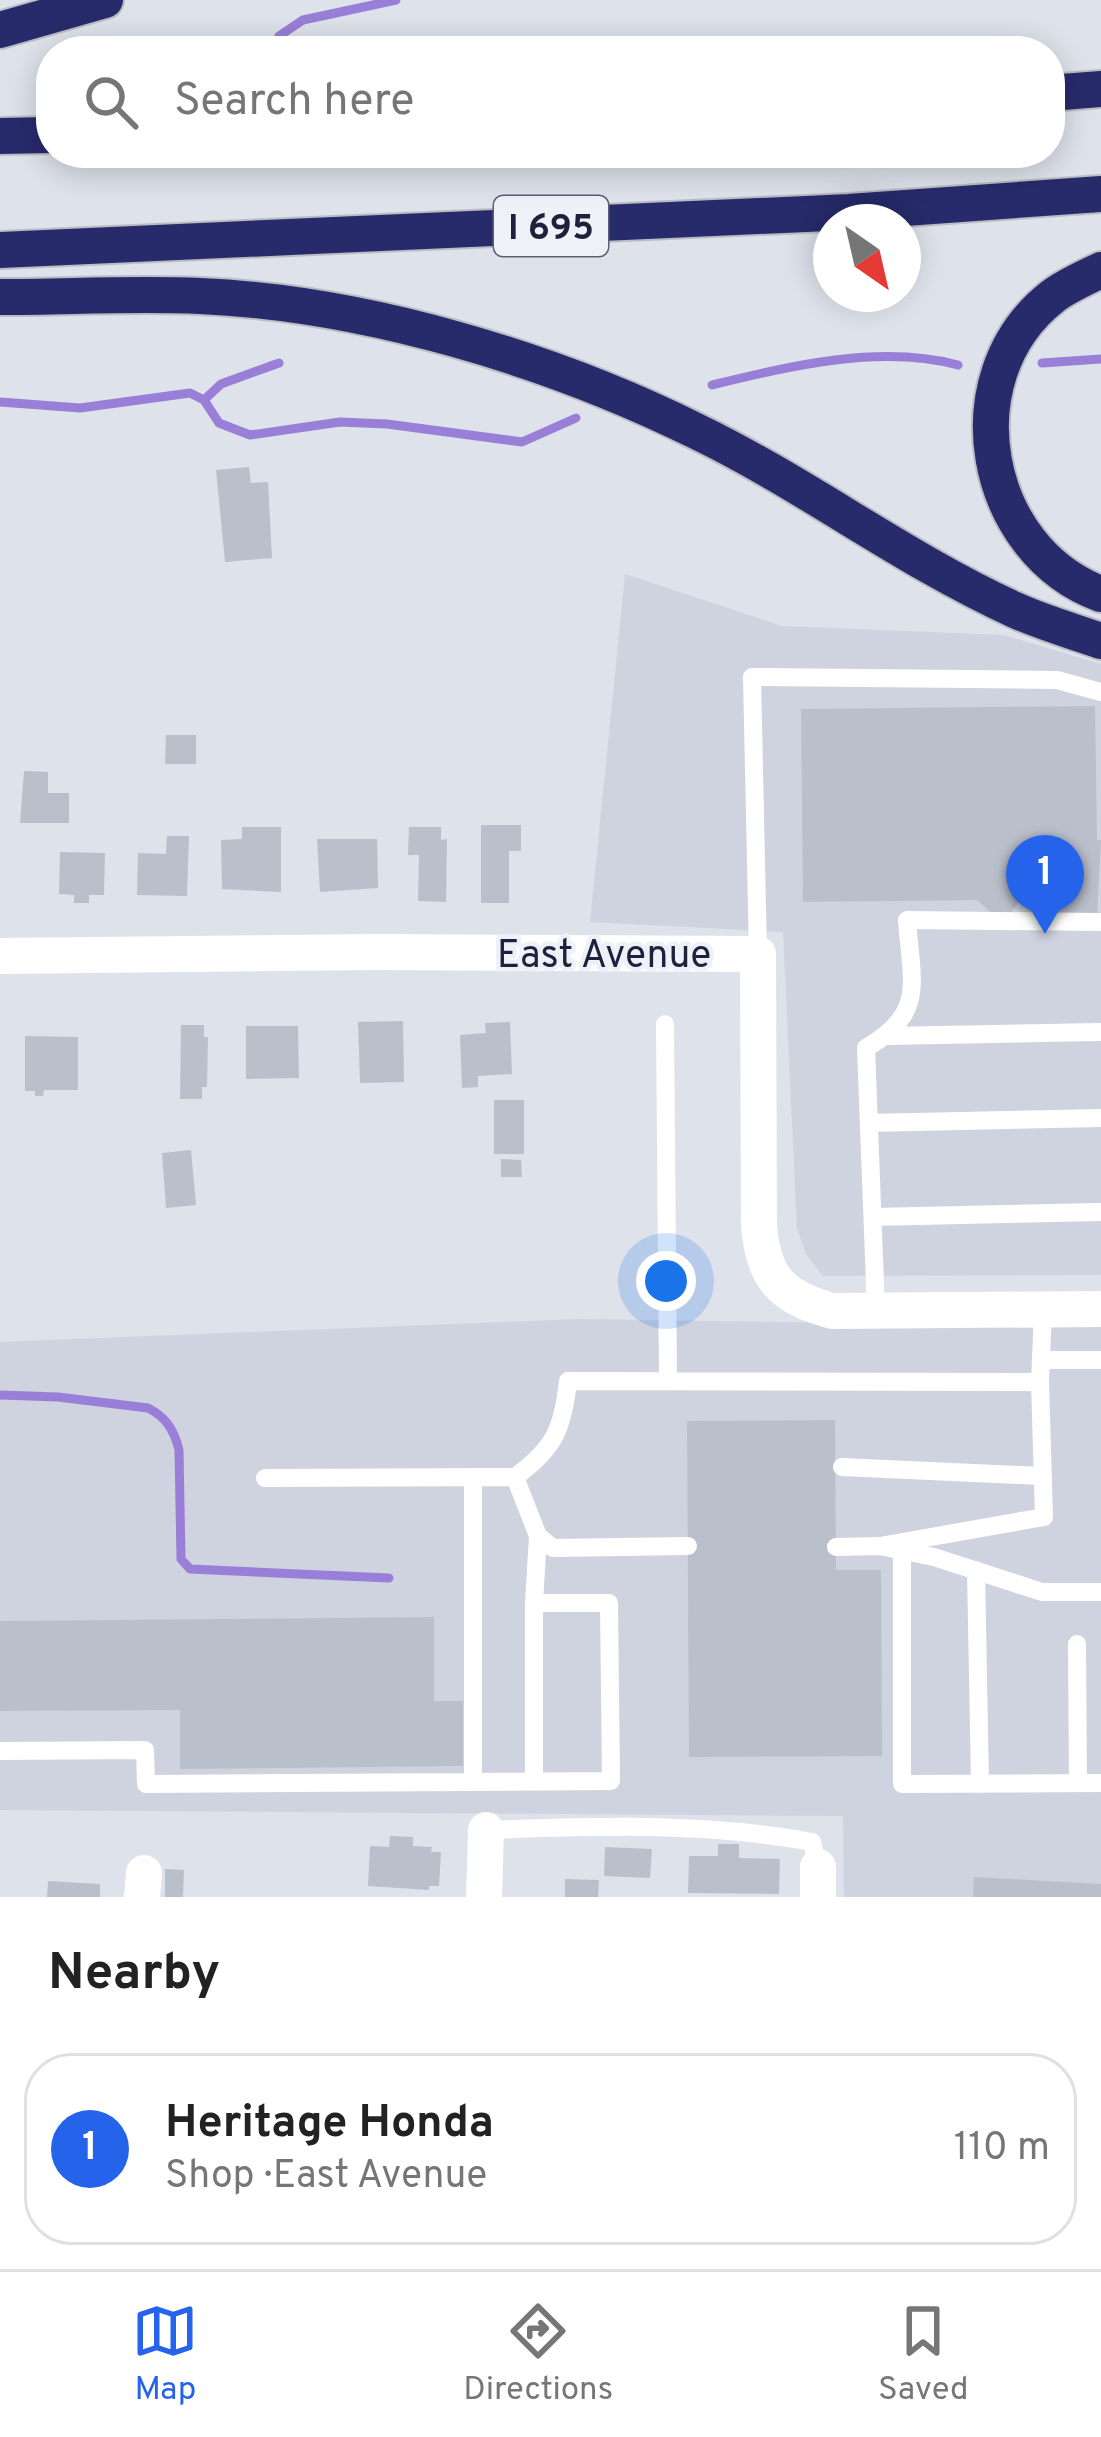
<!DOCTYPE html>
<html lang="en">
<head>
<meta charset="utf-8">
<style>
	:root { --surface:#fff; --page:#f2f2f2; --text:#222; --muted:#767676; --line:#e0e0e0; --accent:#2563eb }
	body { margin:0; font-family:Overpass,sans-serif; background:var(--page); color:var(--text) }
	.compass { position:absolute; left:813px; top:204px; width:108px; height:108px; border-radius:50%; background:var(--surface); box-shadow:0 6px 30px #0003; rotate:146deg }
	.you { position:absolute; left:666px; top:1281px; width:42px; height:42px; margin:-30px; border:9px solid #fff; border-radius:50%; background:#1a73e8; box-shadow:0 0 0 18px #1a73e833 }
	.badge { display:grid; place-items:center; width:78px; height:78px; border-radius:50%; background:var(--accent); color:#fff; font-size:39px; font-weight:700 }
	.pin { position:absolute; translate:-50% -99px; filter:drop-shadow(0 3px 6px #0008) }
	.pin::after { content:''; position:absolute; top:63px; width:42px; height:36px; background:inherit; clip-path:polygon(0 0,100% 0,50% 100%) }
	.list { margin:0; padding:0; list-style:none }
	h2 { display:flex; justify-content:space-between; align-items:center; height:156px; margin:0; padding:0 48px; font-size:51px }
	h2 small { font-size:39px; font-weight:400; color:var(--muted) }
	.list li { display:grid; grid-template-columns:78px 1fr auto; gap:36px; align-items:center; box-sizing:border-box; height:192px; margin:0 24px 24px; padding:0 24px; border:3px solid var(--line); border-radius:48px }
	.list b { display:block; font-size:45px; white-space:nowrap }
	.list p { margin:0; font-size:39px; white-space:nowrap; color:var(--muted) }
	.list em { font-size:39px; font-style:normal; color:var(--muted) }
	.icon { flex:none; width:66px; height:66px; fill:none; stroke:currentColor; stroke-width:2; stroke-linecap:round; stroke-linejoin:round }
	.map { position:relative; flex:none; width:1101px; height:1897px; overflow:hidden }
	.search { position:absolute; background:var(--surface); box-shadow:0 6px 30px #0003; left:36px; right:36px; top:36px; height:132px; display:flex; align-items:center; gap:30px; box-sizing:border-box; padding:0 42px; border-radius:48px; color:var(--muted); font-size:45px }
	.sheet { height:372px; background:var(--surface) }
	nav { display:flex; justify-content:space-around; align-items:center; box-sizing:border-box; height:168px; border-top:3px solid var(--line); background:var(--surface); font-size:33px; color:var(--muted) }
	nav a { display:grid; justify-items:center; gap:6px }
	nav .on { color:var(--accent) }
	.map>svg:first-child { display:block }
</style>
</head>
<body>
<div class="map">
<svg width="1101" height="1897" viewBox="0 0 1101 1897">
	<rect width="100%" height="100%" fill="#dee2eb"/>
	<!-- built -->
	<path fill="#cfd3df" d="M625 574 782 626 1004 635 1101 664V1275L823 1276 806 1254 797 1229 783 932 590 922Z
		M580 1319 1101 1327V1897H844L843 1816 0 1810V1342Z"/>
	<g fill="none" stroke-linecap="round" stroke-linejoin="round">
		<!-- stream -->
		<path stroke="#997fd7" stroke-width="9" d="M276 51 279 36 303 20 396 0
			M1042 363 1101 359
			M712 385C790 366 880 344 958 365
			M204 400 221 384 279 363
			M0 402 80 408 190 393 204 400 219 423 250 435 340 422 387 424 522 442 576 418
			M0 1395 58 1397 148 1408C166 1417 174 1430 179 1450L181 1559 190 1569 389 1578"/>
	</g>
	<!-- building -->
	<path fill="#babfcc" d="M249 467 251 483 268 482 272 558 225 562 216 470Z
		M1095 706 1097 840H1101L1097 916H1029V900H1021L1010 914 995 916 977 900 803 902 801 709Z
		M166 735H196V764H165Z
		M24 771 48 772V793H69V823H20Z
		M481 825H521V851H509V903H481Z
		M242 827H281V892L222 889 221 840 242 839Z
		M409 827H441V840L447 839 446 902 418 901 419 855H408Z
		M167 836H189L187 896 137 895 138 853 166 854Z
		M317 839H377L378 888 320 892Z
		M60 852 105 853 104 895H89V903H74V895L59 894Z
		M403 1021 404 1082 360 1083 358 1022Z
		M510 1022 512 1074 478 1076V1087L462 1088 460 1035 486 1033 485 1023Z
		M181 1025H204V1037H208L207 1087H202V1099H180Z
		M246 1026H298L299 1078 246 1079Z
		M25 1036 78 1037V1090H44L43 1096H35V1091H25Z
		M494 1100H524V1154H494Z
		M191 1150 196 1205 166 1208 162 1153Z
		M501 1159 521 1160 522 1177H501Z
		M835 1420 836 1570H881L882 1756 689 1757 687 1421Z
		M434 1617V1701H463V1766L180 1769V1710L0 1711V1621Z
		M390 1836 413 1837V1846L432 1847 431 1852H441L439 1886H429V1890L368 1886 370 1846 389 1847Z
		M718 1844H739V1858L780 1859 779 1894 688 1893 689 1856H718Z
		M605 1847 652 1849 650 1878 604 1876Z
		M165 1869 184 1870 183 1897H165Z
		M974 1877 1101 1884V1897H973Z
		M565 1879 599 1880 598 1897H565Z
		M48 1881 100 1884V1897H47Z"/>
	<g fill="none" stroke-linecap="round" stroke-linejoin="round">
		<defs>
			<path id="highway" d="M0 30 105 0
				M1050 93 1101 89
				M0 136 51 135
				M0 250 849 212 1101 194
				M1101 270C1085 278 1066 286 1052 297 950 377 982 550 1101 594
				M0 297C67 297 134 293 200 296 365 303 551 359 698 432 807 485 905 560 1015 610 1043 623 1073 631 1101 641"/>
		</defs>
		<!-- highway casing -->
		<use href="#highway" stroke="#bcbcc4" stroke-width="40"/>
		<!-- lane -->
		<path stroke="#fff" stroke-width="18" d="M758 954 752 677 1057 680 1101 692
			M665 1024 668 1381
			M887 1036 1101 1032
			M869 1123 1101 1118
			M873 1217 1101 1212
			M876 1311 866 1048C927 1013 911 981 907 920L1101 922
			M1042 1360H1101
			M842 1467 1042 1476
			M473 1477V1781
			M515 1477 538 1536 553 1548 688 1546
			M265 1478 515 1477C555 1448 563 1428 568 1381L1040 1382 1043 1310
			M880 1546 1044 1517 1040 1382
			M836 1547 880 1546 934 1557 1042 1592H1101
			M902 1551V1784L1101 1783
			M976 1570 980 1784
			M1077 1644 1078 1783
			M0 1751 145 1750 146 1784 611 1781 609 1603H534
			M534 1781V1603L538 1536
			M486 1830C595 1826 705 1822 812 1842L818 1867"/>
		<!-- street -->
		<path stroke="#fff" stroke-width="36" d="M0 956 376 952 758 954 759 1225C763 1278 781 1297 832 1311L1101 1309
			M142 1897 144 1873
			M484 1897 486 1830
			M818 1897V1867"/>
		<!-- highway -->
		<use href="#highway" stroke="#272b6b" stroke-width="36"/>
	</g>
	<g text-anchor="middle" stroke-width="9" stroke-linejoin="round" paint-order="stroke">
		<!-- shield labels -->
		<rect fill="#eef1f8" stroke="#5c5f74" stroke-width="3" x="494" y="196" width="114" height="60" rx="9"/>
		<g font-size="36" font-weight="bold" fill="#1e213c">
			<text x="551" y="239">I 695</text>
		</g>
		<!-- street labels -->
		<g font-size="39" fill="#1e213c" stroke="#eef1f8">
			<text x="604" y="967">East Avenue</text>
		</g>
	</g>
</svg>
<svg class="compass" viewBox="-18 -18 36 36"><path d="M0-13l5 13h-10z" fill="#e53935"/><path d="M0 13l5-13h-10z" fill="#767676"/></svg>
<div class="you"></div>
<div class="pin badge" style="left:1045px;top:934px">1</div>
<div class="search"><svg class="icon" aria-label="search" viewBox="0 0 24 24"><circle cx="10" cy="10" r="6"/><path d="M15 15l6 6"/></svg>Search here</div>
</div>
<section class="sheet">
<h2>Nearby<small></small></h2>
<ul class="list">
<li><span class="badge">1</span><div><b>Heritage Honda</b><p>Shop · East Avenue</p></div><em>110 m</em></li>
</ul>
</section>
<nav>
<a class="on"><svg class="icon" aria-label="map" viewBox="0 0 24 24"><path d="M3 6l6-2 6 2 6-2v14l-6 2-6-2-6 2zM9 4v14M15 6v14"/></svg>Map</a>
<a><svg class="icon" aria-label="directions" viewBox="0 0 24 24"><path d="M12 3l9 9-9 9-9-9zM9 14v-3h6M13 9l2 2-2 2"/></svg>Directions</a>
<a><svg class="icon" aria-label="saved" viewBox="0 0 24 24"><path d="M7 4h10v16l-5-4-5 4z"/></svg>Saved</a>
</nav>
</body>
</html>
